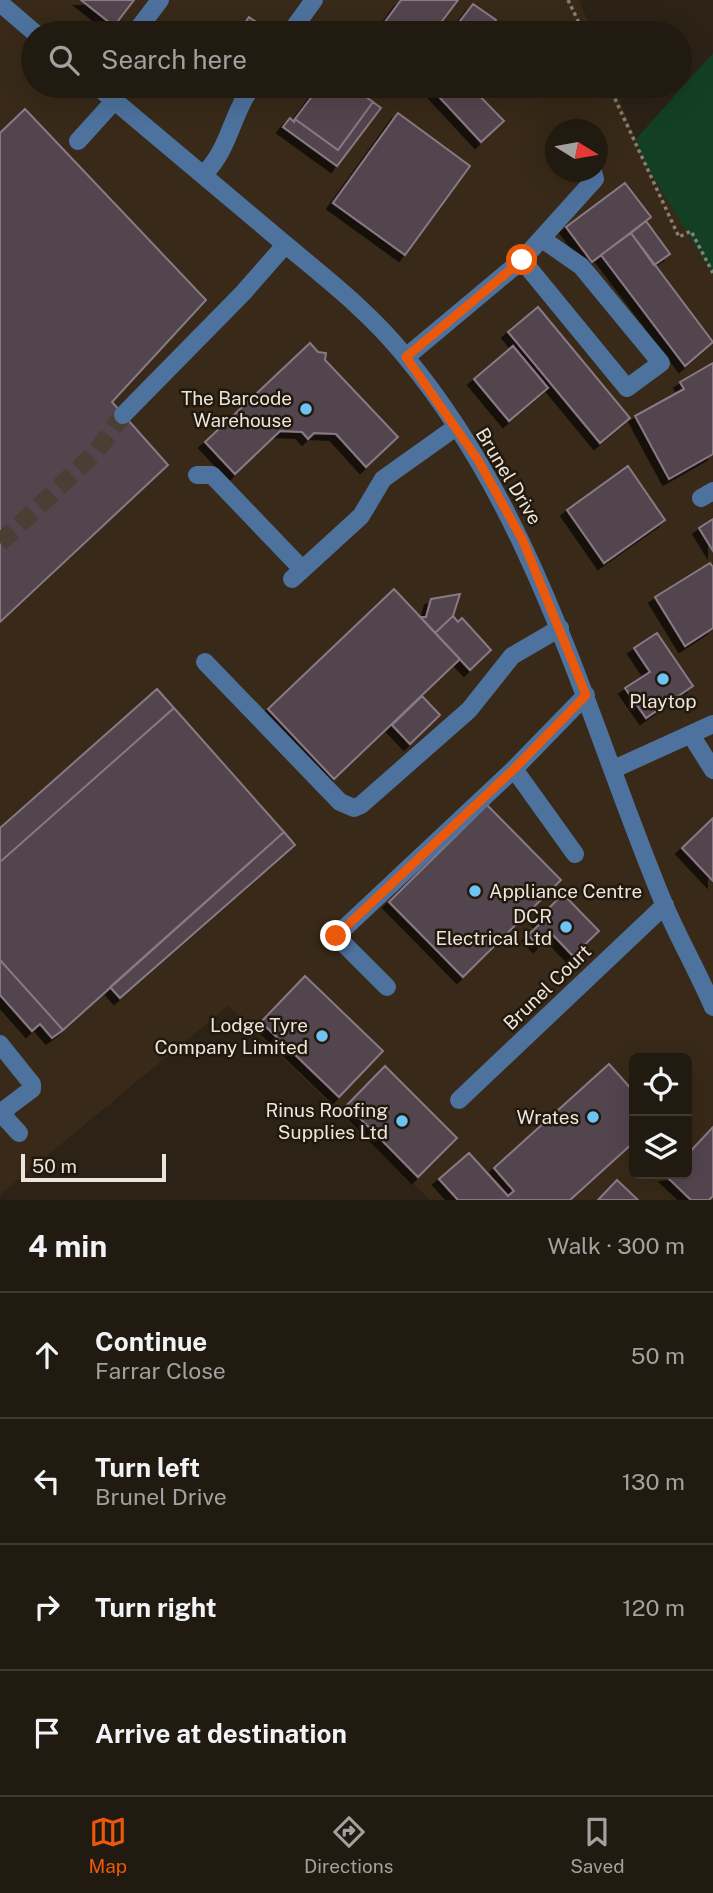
<!DOCTYPE html>
<html lang="en">
<head>
<meta charset="utf-8">
<style>
	:root { --surface:#211a10; --page:#2d271e; --text:#f1f3f6; --muted:#a2a19f; --line:#3e3830; --accent:#ea580c }
	body { margin:0; font-family:"Public Sans",sans-serif; background:var(--page); color:var(--text) }
	.controls { position:absolute; right:21px; bottom:21px; display:grid; overflow:hidden; border-radius:10px; box-shadow:0 7px 28px #0002 }
	.controls button { width:63px; height:63px; display:grid; place-items:center; padding:0; border:0; border-bottom:2px solid var(--line); background:var(--surface); color:var(--text); font:35px sans-serif }
	.compass { position:absolute; left:545px; top:119px; width:63px; height:63px; border-radius:50%; background:var(--surface); box-shadow:0 7px 28px #0002; rotate:101deg }
	.scale { position:absolute; left:21px; bottom:18px; width:145px; box-sizing:border-box; padding-left:7px; border:4px solid #ece5dd; border-top:0; font-size:19px; line-height:24px; white-space:nowrap; color:#ece5dd; -webkit-text-stroke:5px #22190d; paint-order:stroke }
	.stop { position:absolute; width:21px; height:21px; margin:-16px; border:5px solid #ea580c; border-radius:50%; background:#fff }
	.stop.end { background:#ea580c; border-color:#fff; box-shadow:0 2px 7px #0008 }
	.list { margin:0; padding:0; list-style:none }
	h2 { display:flex; justify-content:space-between; align-items:center; height:91px; margin:0; padding:0 28px; font-size:30px }
	h2 small { font-size:23px; font-weight:400; color:var(--muted) }
	.list li { display:grid; grid-template-columns:46px 1fr auto; gap:21px; align-items:center; box-sizing:border-box; height:126px; padding:0 28px; border-top:2px solid var(--line) }
	.list b { display:block; font-size:26px; white-space:nowrap }
	.list p { margin:0; font-size:23px; white-space:nowrap; color:var(--muted) }
	.list em { font-size:23px; font-style:normal; color:var(--muted) }
	.icon { flex:none; width:38px; height:38px; fill:none; stroke:currentColor; stroke-width:2; stroke-linecap:round; stroke-linejoin:round }
	.map { position:relative; flex:none; width:713px; height:1200px; overflow:hidden }
	.search { position:absolute; background:var(--surface); box-shadow:0 7px 28px #0002; left:21px; right:21px; top:21px; height:77px; display:flex; align-items:center; gap:18px; box-sizing:border-box; padding:0 24px; border-radius:38px; color:var(--muted); font-size:26px }
	.sheet { height:595px; background:var(--surface) }
	nav { display:flex; justify-content:space-around; align-items:center; box-sizing:border-box; height:98px; border-top:2px solid var(--line); background:var(--surface); font-size:19px; color:var(--muted) }
	nav a { display:grid; justify-items:center; gap:4px }
	nav .on { color:var(--accent) }
	.map>svg:first-child { display:block }
</style>
</head>
<body>
<div class="map">
<svg width="713" height="1200" viewBox="0 0 713 1200">
	<defs>
		<filter id="shadow"><feDropShadow dx="-6" dy="6" stdDeviation="0" flood-color="#0009"/></filter>
	</defs>
	<rect width="100%" height="100%" fill="#2c2216"/>
	<!-- built -->
	<path fill="#382918" fill-rule="evenodd" d="M0 0H579L593 33H33V86H614L647 167 713 275V1200H430L228 1006 0 1195ZM556 130H598V172H556ZM634 1058H687V1174H634Z"/>
	<!-- green -->
	<path fill="#134024" d="M713 53V275L647 167 636 139Z"/>
	<!-- building -->
	<path fill="#52444e" stroke="#897985" stroke-width="2" filter="url(#shadow)" d="M81 0H134L114 26Z
		M401 0H458L433 33H377Z
		M473 4 496 20 486 33H451Z
		M249 17 272 33H238Z
		M320 86H351L373 102 338 150 295 119Z
		M429 86H470L504 121 481 142Z
		M373 102 381 108 337 166 283 127 290 118 294 122 295 119 338 150Z
		M25 109 206 300 112 402 168 465 0 622V133Z
		M398 113 470 166 405 255 333 203Z
		M625 183 651 217 592 262 566 227Z
		M646 221 670 254 654 265 631 233Z
		M631 233 713 342 685 366 601 255Z
		M538 307 630 418 600 443 508 332Z
		M310 343 318 352 326 353 325 360 398 437 366 467 336 434 314 433 308 439 302 432 280 431 235 474 205 442Z
		M513 346 548 388 509 421 474 379Z
		M713 363V454L669 479 635 416 684 389 680 382Z
		M628 466 665 520 604 563 567 510Z
		M713 519V551L699 528Z
		M710 563 713 567V628L685 646 655 597Z
		M394 589 460 659 334 779 268 709Z
		M460 594 453 616 435 633 420 617H426L431 599Z
		M453 616 458 622 462 618 491 650 470 670 435 633Z
		M657 633 693 686 646 718 625 688 650 672 634 648Z
		M157 689 174 708 0 862V828Z
		M422 696 440 715 410 744 392 725Z
		M174 708 284 832 63 1030 0 960V862Z
		M487 805 561 880 463 977 389 902Z
		M713 818V881L682 848Z
		M284 832 295 845 120 998 110 987Z
		M563 894 599 931 573 956 552 934 539 946 528 935 541 923 538 919Z
		M0 960 63 1030 52 1038 40 1024 32 1031 0 995Z
		M305 976 383 1051 339 1097 261 1022Z
		M609 1064 634 1092V1142L570 1200H458L439 1179 469 1153 508 1196 514 1191 494 1168Z
		M385 1066 457 1138 418 1177 347 1105Z
		M713 1127V1196L709 1200H691L666 1176 687 1174V1155Z
		M617 1180 638 1200H598Z"/>
	<g fill="none" stroke-linecap="round" stroke-linejoin="round">
		<!-- minor-tunnel -->
		<path stroke="#493f34" stroke-width="18" stroke-dasharray="18 9" stroke-linecap="butt" d="M0 543 96 452 123 415"/>
		<!-- path -->
		<path stroke="#867e74" stroke-width="3.5" stroke-dasharray="3.5 3.5" stroke-linecap="butt" d="M568 0 584 33
			M609 86 679 237 691 231 713 273"/>
		<!-- minor -->
		<path stroke="#4d729e" stroke-width="18" d="M0 3 35 33
			M135 33 160 0
			M290 33 314 0
			M97 86C158 137 219 189 280 240 324 277 369 311 405 356 538 516 586 716 664 904 679 939 698 972 713 1007
			M78 141 115 100
			M203 175C230 149 231 115 252 86
			M522 260 627 388 661 363 581 266 542 239
			M406 357 522 260 595 179 593 172
			M123 415 243 293 285 245
			M197 475H212L302 569
			M701 498 713 491
			M292 579 361 516 383 479 456 427
			M205 662 340 802 354 808 361 805 469 710 512 656 560 628
			M691 735 713 770
			M514 769 575 854
			M614 769 713 724
			M387 987 336 936 514 769 586 695
			M0 1044 32 1084V1089L0 1113
			M459 1100 665 905
			M0 1112 19 1133"/>
	</g>
	<g fill="none" stroke-linecap="round" stroke-linejoin="round">
		<!-- route -->
		<path stroke="#ea580c" stroke-width="9" d="M336 936 514 769 586 695 523 541 478 460 406 357 522 260"/>
	</g>
	<!-- markers -->
	<g fill="#6fc2f4" stroke="#22190d" stroke-width="2.5">
		<circle cx="306" cy="409" r="7"/>
		<circle cx="663" cy="679" r="7"/>
		<circle cx="475" cy="891" r="7"/>
		<circle cx="566" cy="927" r="7"/>
		<circle cx="322" cy="1036" r="7"/>
		<circle cx="593" cy="1117" r="7"/>
		<circle cx="402" cy="1121" r="7"/>
	</g>
	<g text-anchor="middle" stroke-width="5" stroke-linejoin="round" paint-order="stroke">
		<!-- poi labels -->
		<g font-size="19" fill="#ece5dd" stroke="#22190d" text-anchor="end">
			<text x="292" y="405">The Barcode<tspan x="292" dy="22">Warehouse</tspan></text>
			<text x="663" y="708" text-anchor="middle">Playtop</text>
			<text x="489" y="898" text-anchor="start">Appliance Centre</text>
			<text x="552" y="923">DCR<tspan x="552" dy="22">Electrical Ltd</tspan></text>
			<text x="308" y="1032">Lodge Tyre<tspan x="308" dy="22">Company Limited</tspan></text>
			<text x="388" y="1117">Rinus Roofing<tspan x="388" dy="22">Supplies Ltd</tspan></text>
			<text x="579" y="1124">Wrates</text>
		</g>
		<!-- street labels -->
		<g font-size="19" fill="#ece5dd" stroke="#22190d">
			<text transform="translate(509 476) rotate(59)" y="7">Brunel Drive</text>
			<text transform="translate(547 987) rotate(-44)" y="7">Brunel Court</text>
		</g>
	</g>
</svg>
<div class="controls">
<button><svg class="icon" aria-label="locate" viewBox="0 0 24 24"><circle cx="12" cy="12" r="6"/><path d="M12 2v4M12 18v4M2 12h4M18 12h4"/></svg></button>
<button><svg class="icon" aria-label="layers" viewBox="0 0 24 24"><path d="M12 4l9 5-9 5-9-5zM3 14l9 5 9-5"/></svg></button>
</div>
<svg class="compass" viewBox="-18 -18 36 36"><path d="M0-13l5 13h-10z" fill="#e53935"/><path d="M0 13l5-13h-10z" fill="#a2a19f"/></svg>
<div class="scale">50 m</div>
<div class="stop" style="left:522px;top:260px"></div>
<div class="stop end" style="left:336px;top:936px"></div>
<div class="search"><svg class="icon" aria-label="search" viewBox="0 0 24 24"><circle cx="10" cy="10" r="6"/><path d="M15 15l6 6"/></svg>Search here</div>
</div>
<section class="sheet">
<h2>4 min<small>Walk · 300 m</small></h2>
<ul class="list">
<li><svg class="icon" aria-label="ahead" viewBox="0 0 24 24"><path d="M12 20V5M6 11l6-6 6 6"/></svg><div><b>Continue</b><p>Farrar Close</p></div><em>50 m</em></li>
<li><svg class="icon" aria-label="left" viewBox="0 0 24 24"><path d="M17 20v-9H6M10 6l-5 5 5 5"/></svg><div><b>Turn left</b><p>Brunel Drive</p></div><em>130 m</em></li>
<li><svg class="icon" aria-label="right" viewBox="0 0 24 24"><path d="M7 20v-9h11M14 6l5 5-5 5"/></svg><div><b>Turn right</b></div><em>120 m</em></li>
<li><svg class="icon" aria-label="arrive" viewBox="0 0 24 24"><path d="M6 21V4h12l-3 4 3 4H6"/></svg><div><b>Arrive at destination</b></div></li>
</ul>
</section>
<nav>
<a class="on"><svg class="icon" aria-label="map" viewBox="0 0 24 24"><path d="M3 6l6-2 6 2 6-2v14l-6 2-6-2-6 2zM9 4v14M15 6v14"/></svg>Map</a>
<a><svg class="icon" aria-label="directions" viewBox="0 0 24 24"><path d="M12 3l9 9-9 9-9-9zM9 14v-3h6M13 9l2 2-2 2"/></svg>Directions</a>
<a><svg class="icon" aria-label="saved" viewBox="0 0 24 24"><path d="M7 4h10v16l-5-4-5 4z"/></svg>Saved</a>
</nav>
</body>
</html>
